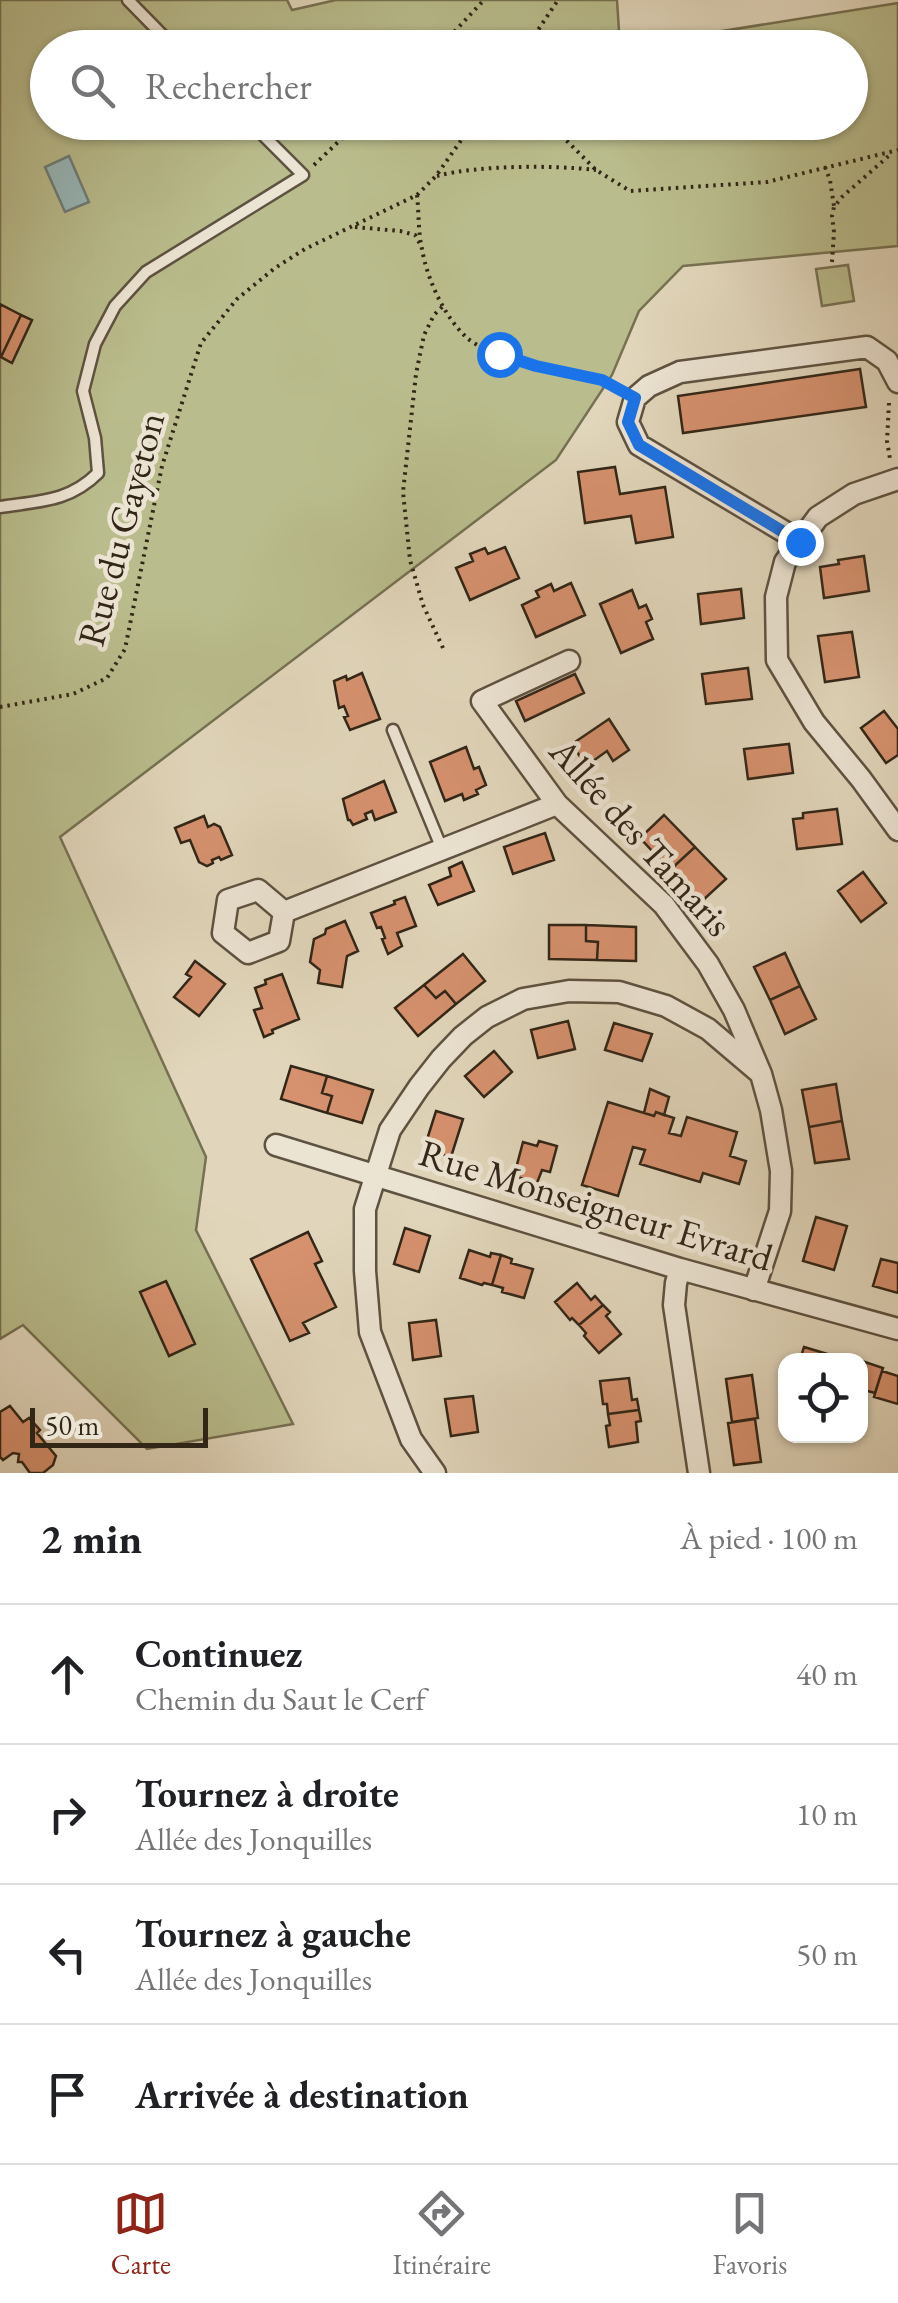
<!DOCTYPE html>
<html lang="fr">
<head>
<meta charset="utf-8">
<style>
	:root { --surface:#fff; --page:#f2f2f2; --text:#202124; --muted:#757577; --line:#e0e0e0; --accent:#8f2418 }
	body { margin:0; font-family:"EB Garamond",serif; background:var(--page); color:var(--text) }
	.controls { position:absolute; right:30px; bottom:30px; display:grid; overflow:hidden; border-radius:20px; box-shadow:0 2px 8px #0004 }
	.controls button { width:90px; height:90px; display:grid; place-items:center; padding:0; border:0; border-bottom:2px solid var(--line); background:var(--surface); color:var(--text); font:50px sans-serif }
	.scale { position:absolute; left:30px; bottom:25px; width:178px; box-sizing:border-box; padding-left:10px; border:5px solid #322617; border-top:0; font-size:28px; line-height:35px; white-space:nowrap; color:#322617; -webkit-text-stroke:8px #ece4d3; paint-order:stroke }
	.stop { position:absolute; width:30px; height:30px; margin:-22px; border:8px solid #1a73e8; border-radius:50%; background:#fff }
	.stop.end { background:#1a73e8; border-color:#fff; box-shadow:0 2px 10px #0008 }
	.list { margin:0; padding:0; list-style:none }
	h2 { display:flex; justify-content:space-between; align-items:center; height:130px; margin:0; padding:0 40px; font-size:42px }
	h2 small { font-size:32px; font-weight:400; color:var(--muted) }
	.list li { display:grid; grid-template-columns:65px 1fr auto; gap:30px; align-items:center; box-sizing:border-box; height:140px; padding:0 40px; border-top:2px solid var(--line) }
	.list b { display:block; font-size:38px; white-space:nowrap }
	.list p { margin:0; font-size:32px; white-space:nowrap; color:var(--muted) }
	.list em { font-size:32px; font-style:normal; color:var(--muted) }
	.icon { flex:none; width:55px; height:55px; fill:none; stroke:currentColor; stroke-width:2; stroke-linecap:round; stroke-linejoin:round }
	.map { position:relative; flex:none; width:898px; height:1473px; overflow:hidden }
	.search { position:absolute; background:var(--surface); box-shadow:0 2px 8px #0004; left:30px; right:30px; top:30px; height:110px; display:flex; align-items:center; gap:25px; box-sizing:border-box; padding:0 35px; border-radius:55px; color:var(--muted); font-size:38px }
	.sheet { height:690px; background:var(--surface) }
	nav { display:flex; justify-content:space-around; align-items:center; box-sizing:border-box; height:140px; border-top:2px solid var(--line); background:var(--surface); font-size:28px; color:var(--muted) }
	nav a { display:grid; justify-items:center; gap:5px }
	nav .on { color:var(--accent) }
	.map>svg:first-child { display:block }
</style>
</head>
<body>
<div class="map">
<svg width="898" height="1473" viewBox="0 0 898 1473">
	<rect width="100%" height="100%" fill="#e1d6bb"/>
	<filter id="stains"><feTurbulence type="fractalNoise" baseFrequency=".002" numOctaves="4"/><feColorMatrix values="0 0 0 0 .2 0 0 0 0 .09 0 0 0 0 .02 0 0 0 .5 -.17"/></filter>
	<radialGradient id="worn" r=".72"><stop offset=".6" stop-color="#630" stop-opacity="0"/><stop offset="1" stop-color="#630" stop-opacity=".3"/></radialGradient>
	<!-- green -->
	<path fill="#b9bc8c" stroke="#767152" stroke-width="2.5" d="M0 0H287L292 10 336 0H617L620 47 48 48V122H850V48L622 47 898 3V246L683 266 639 311 612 375 556 460 60 837 206 1157 196 1230 293 1424 147 1449 23 1325 0 1339Z
		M848 265 854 301 822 306 816 269Z"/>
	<!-- water -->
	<path fill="#97b7b9" stroke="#6f7d78" stroke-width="2.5" d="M69 156 89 202 65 212 45 167Z"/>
	<!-- building -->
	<path fill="#d6916e" stroke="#322617" stroke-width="2.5" d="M0 304 21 315 1 357H0Z
		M21 315 32 320 12 363 1 357Z
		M860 369 866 407 683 433 678 396Z
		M615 467 620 494 665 487 673 537 636 543 631 516 585 523 578 472Z
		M505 547 519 578 470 600 456 568 473 561 470 554 485 548 488 554Z
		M864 556 869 591 824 598 820 567 839 564 838 560Z
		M571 583 585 615 536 637 522 605 539 597 536 591 551 584 554 591Z
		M741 589 744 618 701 624 698 594Z
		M632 590 639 608 646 605 652 619 646 622 653 639 621 653 600 604Z
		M852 632 859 677 825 682 818 636Z
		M748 668 752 699 706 704 702 674Z
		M362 673 380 719 350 730 344 717 348 716 344 706 339 708 334 681 346 676 347 680Z
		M575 674 584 693 525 721 516 701Z
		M884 711 898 729V755L886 763 861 728Z
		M609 719 629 750 613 761 607 751 586 766 572 744Z
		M789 744 793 773 748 779 744 749Z
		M466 747 474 769 479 767 486 785 476 790 478 794 464 800 462 794 445 801 430 762Z
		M384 781 396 812 375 820 372 811 365 814 367 819 353 825 350 820H348L343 799Z
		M837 809 842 844 797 849 793 819 803 818V813Z
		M664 815 695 847 670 870 640 838Z
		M204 816 208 827 214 824 220 827 232 855 221 860 219 857 212 860 213 863 207 866 199 862 190 840 181 843 175 828Z
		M545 833 554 860 513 874 504 847Z
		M695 847 726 879 701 902 670 870Z
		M462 862 474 891 438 905 429 885 451 876 449 868Z
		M863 872 886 903 861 922 838 891Z
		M405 897 416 926 397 933 402 946 388 954 382 939 385 938 381 927 377 928 371 913 395 904 394 901Z
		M345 921 358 951 347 956 342 987 318 983 320 970 310 962 314 939 325 934 326 929Z
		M549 925H586V941L598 942 597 960 549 959Z
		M586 925 636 927V961L597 960 598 942 586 941Z
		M785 953 800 986 770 1000 754 967Z
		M463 954 485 981 456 1004 445 991 436 998 424 985Z
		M195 961 225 984 199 1016 174 997 191 977 186 974Z
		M282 974 299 1019 272 1030 273 1033 264 1037 254 1010 262 1008 255 988 266 984 265 980Z
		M424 985 436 998 445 991 456 1004 418 1036 395 1008Z
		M800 986 816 1019 785 1034 770 1000Z
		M568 1021 575 1049 538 1058 531 1030Z
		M614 1023 652 1034 642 1061 605 1050Z
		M494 1051 512 1072 484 1097 465 1076Z
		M291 1066 327 1076 322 1093 332 1096 327 1113 281 1099Z
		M327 1076 373 1090 362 1123 327 1113 332 1096 322 1093Z
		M836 1084 842 1121 809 1127 802 1090Z
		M650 1089 669 1097 664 1115 656 1112 654 1116 644 1113Z
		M608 1102 654 1116 656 1112 674 1118 669 1133 681 1136 687 1117 737 1132 730 1156 746 1161 739 1184 703 1173 700 1182 640 1164 645 1150 633 1147 618 1196 582 1185Z
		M436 1111 463 1119 451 1157 424 1149Z
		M842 1121 849 1159 815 1163 809 1127Z
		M539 1141 557 1146 550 1172 542 1170 537 1183 514 1176 523 1142 537 1146Z
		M816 1217 847 1226 834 1270 803 1261Z
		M405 1228 430 1236 419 1272 394 1264Z
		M308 1232 322 1261 315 1264 336 1307 303 1323 309 1333 290 1341 251 1259Z
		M469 1250 490 1257 491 1253 501 1255 492 1285 484 1283 482 1285 460 1278Z
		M501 1255 512 1259 511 1263 533 1269 524 1298 502 1292 503 1288 492 1285Z
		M881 1259 898 1263V1293L873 1286Z
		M166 1281 195 1344 169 1356 140 1292Z
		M577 1283 591 1300 595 1296 603 1305 579 1325 572 1318 570 1320 555 1302Z
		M603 1305 610 1312 606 1316 621 1334 599 1353 584 1336 586 1333 579 1325Z
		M436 1320 441 1356 413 1360 409 1323Z
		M804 1347 844 1359 800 1360Z
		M844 1355 883 1368 875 1393 860 1389V1360H843Z
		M882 1371 898 1376V1404L874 1397Z
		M752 1375 758 1418 732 1422 726 1379Z
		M629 1378 632 1400 637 1399 639 1410 608 1414 607 1404H603L600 1381Z
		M473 1396 478 1432 451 1436 445 1399Z
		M10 1406 23 1422 29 1418 40 1430 37 1433 56 1456 53 1465 43 1473H30L22 1462H18L19 1454 13 1453 3 1460 0 1457V1412Z
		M639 1410 641 1421 636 1422 638 1442 609 1447 606 1426 610 1425 608 1414Z
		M755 1419 761 1462 734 1465 728 1423Z"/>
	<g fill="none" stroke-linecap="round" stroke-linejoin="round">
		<defs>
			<path id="lane" d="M128 0 175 48
				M0 507C39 501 69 502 98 473L95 438 83 391 95 344 115 306 146 272 303 175 250 122
				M393 730 442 849"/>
			<path id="street" d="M898 479 854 494 818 517 785 562 776 597 777 660 814 722 861 779 898 830
				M800 541 639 445 628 422 635 398 649 386 680 372 867 347 887 361 898 382
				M569 661 482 701 557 804 664 905 708 964 734 1010 761 1074 771 1110 781 1171 780 1211 754 1290
				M284 912 279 941 248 953 223 933 228 900 258 890 284 912 557 804
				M276 1145 680 1269 898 1329
				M680 1269 676 1283 674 1305 699 1473
				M435 1473 411 1439 370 1332 365 1271V1209L390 1130 419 1087 441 1059 463 1036 487 1017 523 999 569 991 619 992 666 1006 708 1029 761 1074"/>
		</defs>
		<!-- lane casing -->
		<use href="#lane" stroke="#5e5240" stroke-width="15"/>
		<!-- street casing -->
		<use href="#street" stroke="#5e5240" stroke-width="25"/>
		<!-- path -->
		<path stroke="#322617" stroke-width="4" stroke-dasharray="2.5 5" stroke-linecap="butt" d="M439 48 484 0
			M526 48 558 0
			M543 122 568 142 596 170 630 191 767 182 898 150
			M314 165 359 122
			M825 167 830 180 834 206
			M437 176C479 165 552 165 596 170
			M417 195C419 213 418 232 422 249 427 279 444 316 466 337 481 351 517 361 537 366 565 373 593 375 618 389
			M355 227 400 231 415 235 420 244
			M832 262 834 232 832 216 834 207 842 197 892 153
			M889 403 887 441 890 459
			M443 648 423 605 410 560 403 492 416 374 424 335 434 315 444 305
			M0 707 73 694 107 678 125 649 162 466 201 343 237 299 275 268 305 249 417 195 436 176 474 122"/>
		<!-- lane -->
		<use href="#lane" stroke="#ece4d3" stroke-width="10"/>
		<!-- street -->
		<use href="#street" stroke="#ece4d3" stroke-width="20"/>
	</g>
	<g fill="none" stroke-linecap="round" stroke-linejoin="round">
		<!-- route -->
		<path stroke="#1a73e8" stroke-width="12" d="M499 354 536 366 602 380 635 398 628 422 639 445 800 542"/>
	</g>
	<g text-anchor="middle" stroke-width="9" stroke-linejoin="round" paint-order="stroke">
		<!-- street labels -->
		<g font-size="38" fill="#322617" stroke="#ece4d3">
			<text transform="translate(121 529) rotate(-75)" y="13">Rue du Gayeton</text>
			<text transform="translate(641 837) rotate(48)" y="13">Allée des Tamaris</text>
			<text transform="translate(596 1205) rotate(17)" y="13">Rue Monseigneur Evrard</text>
		</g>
	</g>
	<rect width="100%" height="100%" filter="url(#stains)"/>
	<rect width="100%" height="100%" fill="url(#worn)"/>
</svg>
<div class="controls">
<button><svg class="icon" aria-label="locate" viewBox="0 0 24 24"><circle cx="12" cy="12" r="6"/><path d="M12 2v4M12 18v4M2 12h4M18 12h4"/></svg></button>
</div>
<div class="scale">50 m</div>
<div class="stop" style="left:499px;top:354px"></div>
<div class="stop end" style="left:800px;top:542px"></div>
<div class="search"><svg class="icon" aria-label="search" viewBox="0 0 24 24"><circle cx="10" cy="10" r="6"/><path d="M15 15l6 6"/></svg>Rechercher</div>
</div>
<section class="sheet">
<h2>2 min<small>À pied · 100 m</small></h2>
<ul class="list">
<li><svg class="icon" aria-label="ahead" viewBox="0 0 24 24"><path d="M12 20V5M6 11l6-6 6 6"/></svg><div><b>Continuez</b><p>Chemin du Saut le Cerf</p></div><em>40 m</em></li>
<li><svg class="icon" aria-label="right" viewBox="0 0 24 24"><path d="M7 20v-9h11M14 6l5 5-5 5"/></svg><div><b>Tournez à droite</b><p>Allée des Jonquilles</p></div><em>10 m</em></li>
<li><svg class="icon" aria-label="left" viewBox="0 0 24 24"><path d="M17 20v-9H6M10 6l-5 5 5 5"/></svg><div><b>Tournez à gauche</b><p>Allée des Jonquilles</p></div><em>50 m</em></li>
<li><svg class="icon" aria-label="arrive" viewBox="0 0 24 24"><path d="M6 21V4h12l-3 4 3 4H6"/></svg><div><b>Arrivée à destination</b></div></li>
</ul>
</section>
<nav>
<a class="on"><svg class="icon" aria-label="map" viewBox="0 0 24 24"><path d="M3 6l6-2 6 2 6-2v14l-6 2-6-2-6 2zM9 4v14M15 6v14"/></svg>Carte</a>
<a><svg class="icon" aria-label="directions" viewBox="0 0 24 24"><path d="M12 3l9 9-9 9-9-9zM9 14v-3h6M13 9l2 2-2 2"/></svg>Itinéraire</a>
<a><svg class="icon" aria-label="saved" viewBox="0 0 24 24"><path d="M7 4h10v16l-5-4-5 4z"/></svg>Favoris</a>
</nav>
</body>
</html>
